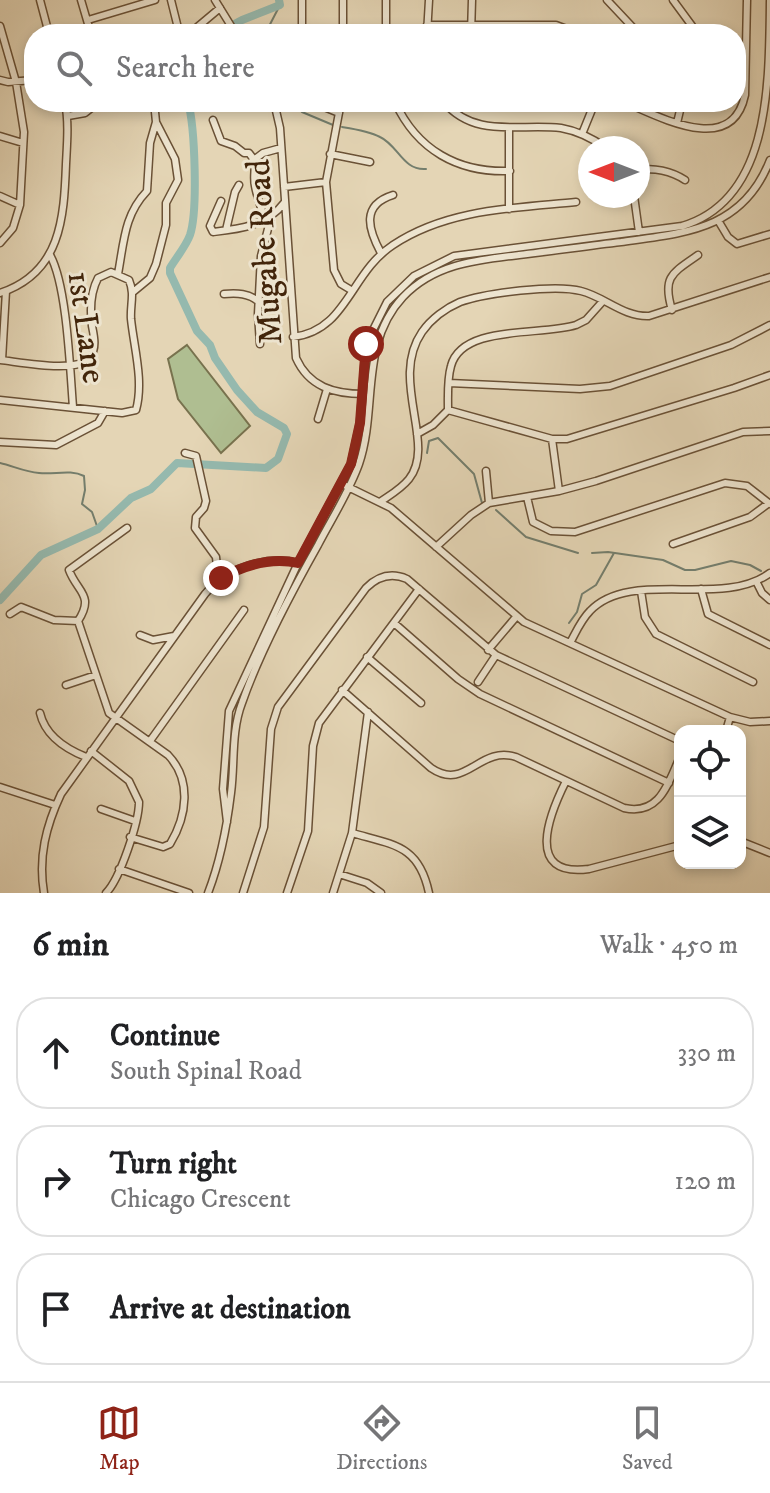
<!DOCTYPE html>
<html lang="en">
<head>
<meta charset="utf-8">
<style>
	:root { --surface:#fff; --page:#f6f6f6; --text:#202124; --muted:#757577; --line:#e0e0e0; --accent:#8f2418 }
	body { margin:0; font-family:"IM FELL DW Pica",serif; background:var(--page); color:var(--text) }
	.controls { position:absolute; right:24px; bottom:24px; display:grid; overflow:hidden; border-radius:16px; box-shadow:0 4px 12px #0003 }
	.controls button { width:72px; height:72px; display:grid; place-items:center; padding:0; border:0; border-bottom:2px solid var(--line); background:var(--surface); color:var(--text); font:40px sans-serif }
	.compass { position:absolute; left:578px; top:136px; width:72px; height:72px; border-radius:50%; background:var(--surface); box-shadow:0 4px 12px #0003; rotate:270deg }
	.stop { position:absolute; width:24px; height:24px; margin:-18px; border:6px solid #8f2418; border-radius:50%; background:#fff }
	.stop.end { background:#8f2418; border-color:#fff; box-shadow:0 2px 8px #0008 }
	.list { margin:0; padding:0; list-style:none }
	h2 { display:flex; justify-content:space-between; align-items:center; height:104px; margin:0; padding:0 32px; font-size:34px }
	h2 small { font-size:26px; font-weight:400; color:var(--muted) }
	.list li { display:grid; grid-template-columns:52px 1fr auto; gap:24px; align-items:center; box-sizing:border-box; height:112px; margin:0 16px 16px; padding:0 16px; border:2px solid var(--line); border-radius:32px }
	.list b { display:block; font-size:30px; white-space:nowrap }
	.list p { margin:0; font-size:26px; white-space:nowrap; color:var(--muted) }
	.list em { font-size:26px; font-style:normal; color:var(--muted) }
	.icon { flex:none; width:44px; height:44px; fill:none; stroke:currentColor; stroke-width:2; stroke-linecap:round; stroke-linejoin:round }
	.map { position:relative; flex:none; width:770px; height:893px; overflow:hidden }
	.search { position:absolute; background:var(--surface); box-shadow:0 4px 12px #0003; left:24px; right:24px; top:24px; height:88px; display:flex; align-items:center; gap:20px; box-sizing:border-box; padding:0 28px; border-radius:32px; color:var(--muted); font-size:30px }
	.sheet { height:488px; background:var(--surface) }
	nav { display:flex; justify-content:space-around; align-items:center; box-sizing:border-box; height:112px; border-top:2px solid var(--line); background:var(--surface); font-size:22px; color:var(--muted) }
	nav a { display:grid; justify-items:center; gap:4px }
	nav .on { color:var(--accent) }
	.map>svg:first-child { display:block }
</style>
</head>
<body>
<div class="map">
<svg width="770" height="893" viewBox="0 0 770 893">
	<rect width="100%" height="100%" fill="#e4d5b5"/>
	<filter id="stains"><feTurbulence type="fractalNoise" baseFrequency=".0025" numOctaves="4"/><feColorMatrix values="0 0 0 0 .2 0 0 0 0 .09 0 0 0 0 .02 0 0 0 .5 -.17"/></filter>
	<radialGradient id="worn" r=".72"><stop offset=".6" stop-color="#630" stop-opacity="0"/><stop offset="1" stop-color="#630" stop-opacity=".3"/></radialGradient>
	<!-- green -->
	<path fill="#afbe91" stroke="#78724e" stroke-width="2" d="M187 345 250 426 221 453 178 399 168 359Z"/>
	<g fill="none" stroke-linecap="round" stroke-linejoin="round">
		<!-- stream -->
		<path stroke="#747e6d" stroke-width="2" d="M265 34 280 5
			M291 102 302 112 333 125
			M342 127C355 129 369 131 380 137 398 145 403 171 426 169
			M427 453 429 441 438 438 474 474 482 503
			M0 463C13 466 25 472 39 473 54 475 70 469 84 476L85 490 82 504 92 512 98 529
			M496 510 526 537 578 553
			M592 553 608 552 663 560 685 570H695L731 561 750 565 761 571
			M569 623 577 612 582 594 596 585 614 553"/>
		<!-- river -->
		<path stroke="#95b9ae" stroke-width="8" d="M216 34 242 20 280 5 279 0
			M0 600 41 555 98 529 131 498 151 489 177 463 266 468 278 459 287 434 284 428 257 412 237 390 215 358 210 345 197 331 170 273V268C176 258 186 246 190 235 198 211 195 127 188 102"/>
		<defs>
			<path id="minor" d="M40 0 49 34
				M81 0 91 34
				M171 0 179 32
				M215 0 236 34
				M302 0V34
				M607 0 639 34
				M673 0 698 34
				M88 20 155 0
				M427 25H556L580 34
				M0 26 16 82 24 132 20 205 13 228 0 243
				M189 34 220 8
				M343 34V0
				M386 34V0
				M427 34 429 0
				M471 34 472 0
				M0 80 8 82 34 80
				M274 102 280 128 296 358C309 387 334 394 364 394
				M312 102 339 113
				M341 102 326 182 334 270 341 284 351 290
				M395 102C417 150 458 173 510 171
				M444 102C475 139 520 123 561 128 578 131 592 138 606 148
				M624 102C660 117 732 157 745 95L747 0
				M68 116 85 113 99 102
				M213 120 221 141 235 146 244 153H249C259 164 252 173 255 186 257 198 262 207 264 220
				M677 123 682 102
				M509 128V209
				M582 134 595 102
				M0 136 23 143
				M330 154 370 162
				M255 159 263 153 281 148
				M638 171C652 166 673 172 685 180
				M284 187 326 182
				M0 196 20 205
				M634 196 639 232
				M221 201 210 226 213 232C239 229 267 226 284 203
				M719 222 728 237 737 244 770 234
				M226 230 235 192 239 185
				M381 253C368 229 361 205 393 195
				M50 255C67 285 70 370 73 407
				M118 274C124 242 124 215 147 191L150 143 156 122 154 102
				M133 292 150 278 156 264 166 225V203L178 180 175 159 156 122
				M0 293C61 273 64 218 66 164 67 144 69 123 65 102
				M224 294C237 293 249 293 259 302
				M672 310C662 277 672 273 698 255
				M293 337C347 331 350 273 393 245 447 209 514 208 576 202
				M260 344 258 314 261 256 271 217
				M0 360C20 362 79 374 90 357 97 348 94 336 92 326 90 310 90 293 98 278L111 272 129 280C135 294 130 305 131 319 134 348 144 381 136 410L122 413 0 400
				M2 360 6 291
				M449 383 580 389 610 386 731 345 770 325
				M448 410 552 439H567L734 388 770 375
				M318 419 327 389
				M417 434 433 425 448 410C448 396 447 380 451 366 462 324 542 336 576 325L586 320 603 301
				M552 439 559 491
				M0 442 56 445 98 423 105 411
				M185 453 196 456 206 501 204 508 196 517 195 528 216 557 217 567 222 577
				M486 471 489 503
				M346 486 391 508 524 622 730 717 750 722 770 721
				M527 497 533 522 551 531 575 532 725 483 747 486 770 504
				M380 502C390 495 401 489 409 479 437 444 389 380 422 332 431 319 446 308 460 302 485 293 556 284 581 291 605 297 623 317 649 316L770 277
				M127 528 69 570C77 592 95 595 78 621L109 713 168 755C192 780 187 816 170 844L163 847 130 837
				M673 544 750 517 769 503
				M436 547 471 515 489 503 559 491 596 481 743 432 770 431
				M756 581 762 593 770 600
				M701 589 708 614 770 645
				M641 591 645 617 656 634 753 682
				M10 614 21 607 54 620 78 621
				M394 623 458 679 480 694 669 783
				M140 635 153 640 174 636
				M570 643C576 632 581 620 590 611 631 568 721 609 770 573
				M488 650 516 617
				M367 657 421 703
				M478 682 496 655
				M66 685 96 675
				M342 690 431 768C466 792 479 745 516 757L624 808C660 816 668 783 680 757
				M40 713C45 735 66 749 86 757
				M726 731 730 717
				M150 741 244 610
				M91 751 129 781 139 802C139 822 120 879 106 893
				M566 781C550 813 523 878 589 869L680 845
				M0 787 55 805
				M101 809 135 821
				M227 822 223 789 229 711 298 563 351 464 360 423 366 344 387 302 414 276 454 256 682 226C770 200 769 87 770 1
				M352 833C394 845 419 845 429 893
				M740 841 770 853
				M119 869 189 893
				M339 874 367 883 381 893
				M44 893C38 857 46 826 61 794L205 594C226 568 266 555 299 563
				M208 893C220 862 227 826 231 793 235 763 231 732 242 703 260 651 291 593 318 545 332 518 349 492 359 464 378 408 359 344 403 297 434 264 476 260 519 255 553 251 587 246 621 242 685 233 743 230 770 160
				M243 893 264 827 271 729 278 707 366 588C378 576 391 572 407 579L496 655 680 741
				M287 893 308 831 313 746 319 723 419 589
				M333 893 352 833 368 712"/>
		</defs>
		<!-- minor casing -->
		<use href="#minor" stroke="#6a5136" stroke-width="9"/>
		<!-- minor -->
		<use href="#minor" stroke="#ede4cf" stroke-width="6"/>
	</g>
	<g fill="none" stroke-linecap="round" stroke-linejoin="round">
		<!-- route -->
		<path stroke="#8f2418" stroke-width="10" d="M221 578C245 565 272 557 298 563L351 464 360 423 366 344"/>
	</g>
	<g text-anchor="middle" stroke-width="6" stroke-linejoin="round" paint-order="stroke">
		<!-- street labels -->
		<g font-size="34" fill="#42250b" stroke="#ede4cf">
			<text transform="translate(263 252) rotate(-94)" y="12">Mugabe Road</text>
			<text transform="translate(88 327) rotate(82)" y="12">1st Lane</text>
		</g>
	</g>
	<rect width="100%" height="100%" filter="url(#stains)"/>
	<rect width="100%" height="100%" fill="url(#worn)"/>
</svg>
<div class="controls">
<button><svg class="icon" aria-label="locate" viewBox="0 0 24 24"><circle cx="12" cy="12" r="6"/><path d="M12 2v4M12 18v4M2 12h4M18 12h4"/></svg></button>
<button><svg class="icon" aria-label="layers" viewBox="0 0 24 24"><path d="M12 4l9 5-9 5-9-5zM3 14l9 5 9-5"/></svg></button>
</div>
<svg class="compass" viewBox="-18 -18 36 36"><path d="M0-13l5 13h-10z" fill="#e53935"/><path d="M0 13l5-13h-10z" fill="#757577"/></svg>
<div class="stop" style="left:366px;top:344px"></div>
<div class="stop end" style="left:221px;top:578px"></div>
<div class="search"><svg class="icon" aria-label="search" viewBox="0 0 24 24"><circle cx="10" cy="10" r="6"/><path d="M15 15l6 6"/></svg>Search here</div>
</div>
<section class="sheet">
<h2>6 min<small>Walk · 450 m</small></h2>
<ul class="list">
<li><svg class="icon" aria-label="ahead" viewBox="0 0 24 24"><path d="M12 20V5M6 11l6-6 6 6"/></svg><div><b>Continue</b><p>South Spinal Road</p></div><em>330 m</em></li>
<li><svg class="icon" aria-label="right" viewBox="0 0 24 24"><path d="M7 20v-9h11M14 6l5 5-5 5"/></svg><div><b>Turn right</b><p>Chicago Crescent</p></div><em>120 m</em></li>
<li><svg class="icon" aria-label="arrive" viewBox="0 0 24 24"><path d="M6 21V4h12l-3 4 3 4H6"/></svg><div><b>Arrive at destination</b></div></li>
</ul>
</section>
<nav>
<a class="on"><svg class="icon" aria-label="map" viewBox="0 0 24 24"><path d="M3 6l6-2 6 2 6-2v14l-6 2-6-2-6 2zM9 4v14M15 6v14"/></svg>Map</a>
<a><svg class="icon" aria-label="directions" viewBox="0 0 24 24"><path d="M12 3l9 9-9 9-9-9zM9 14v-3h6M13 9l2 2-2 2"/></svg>Directions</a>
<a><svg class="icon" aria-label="saved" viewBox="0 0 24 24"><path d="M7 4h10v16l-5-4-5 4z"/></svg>Saved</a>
</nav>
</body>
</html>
